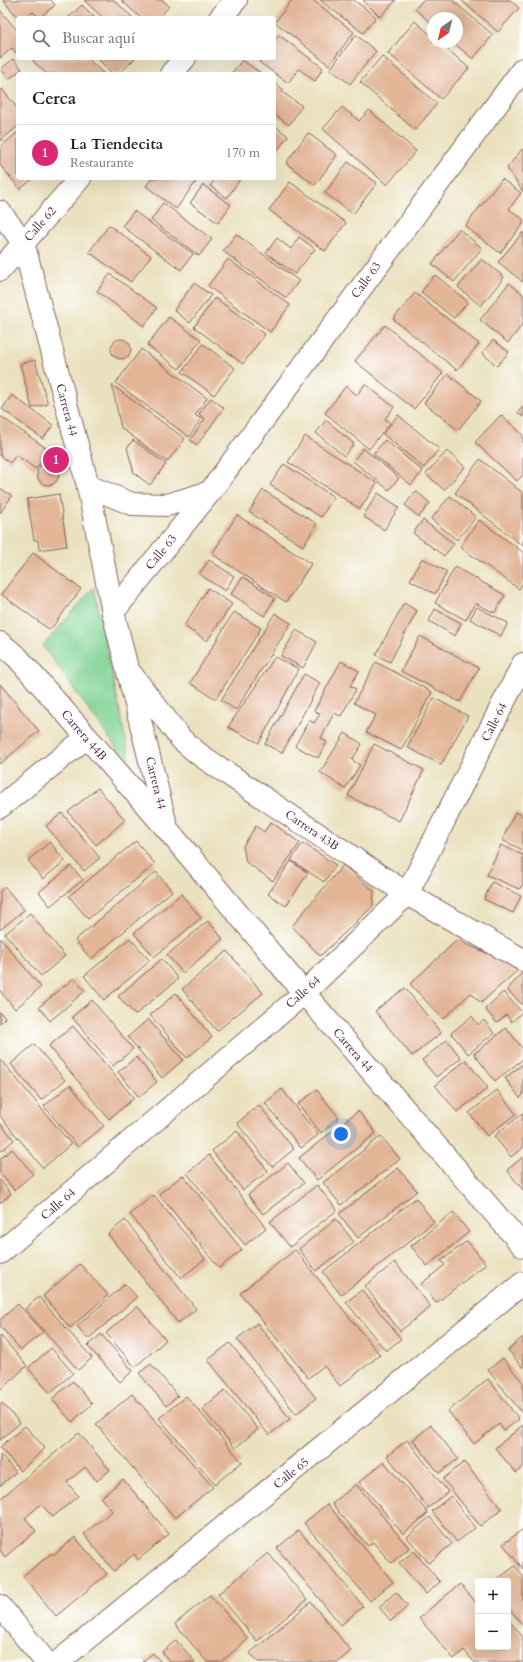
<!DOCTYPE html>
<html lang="es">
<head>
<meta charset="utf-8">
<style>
	:root { --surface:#fff; --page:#f6f6f6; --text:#202124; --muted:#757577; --line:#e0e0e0; --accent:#db2777 }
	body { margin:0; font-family:Cardo,serif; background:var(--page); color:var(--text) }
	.controls { position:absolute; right:12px; bottom:12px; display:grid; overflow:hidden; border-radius:4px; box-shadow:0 4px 16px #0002 }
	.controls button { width:36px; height:36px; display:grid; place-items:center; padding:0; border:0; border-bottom:1px solid var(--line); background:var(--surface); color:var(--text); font:20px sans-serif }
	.compass { position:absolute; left:427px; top:12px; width:36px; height:36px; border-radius:50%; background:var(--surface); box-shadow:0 4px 16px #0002; rotate:215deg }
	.you { position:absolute; left:341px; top:1134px; width:14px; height:14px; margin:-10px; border:3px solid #fff; border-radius:50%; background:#1a73e8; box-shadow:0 0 0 6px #1a73e833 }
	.badge { display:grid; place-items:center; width:26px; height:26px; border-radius:50%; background:var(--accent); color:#fff; font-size:13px; font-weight:700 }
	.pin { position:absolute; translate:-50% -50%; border:2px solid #fff; box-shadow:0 1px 4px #0006 }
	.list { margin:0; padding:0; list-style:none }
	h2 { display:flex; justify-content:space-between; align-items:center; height:52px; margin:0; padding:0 16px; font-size:17px }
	h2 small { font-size:13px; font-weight:400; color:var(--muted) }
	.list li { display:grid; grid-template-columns:26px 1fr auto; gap:12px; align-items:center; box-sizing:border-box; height:56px; padding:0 16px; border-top:1px solid var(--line) }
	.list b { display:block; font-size:15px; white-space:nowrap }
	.list p { margin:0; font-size:13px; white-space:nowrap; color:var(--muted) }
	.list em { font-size:13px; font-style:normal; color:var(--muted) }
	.icon { flex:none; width:22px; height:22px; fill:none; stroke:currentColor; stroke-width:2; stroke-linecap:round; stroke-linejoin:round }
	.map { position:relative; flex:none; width:523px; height:1662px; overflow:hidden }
	.search { position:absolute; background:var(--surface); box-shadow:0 4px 16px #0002; left:16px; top:16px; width:260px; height:44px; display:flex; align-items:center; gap:10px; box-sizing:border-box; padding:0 14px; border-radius:4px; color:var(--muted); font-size:15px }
	.panel { position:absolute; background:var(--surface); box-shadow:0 4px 16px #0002; left:16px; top:72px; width:260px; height:108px; border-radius:4px }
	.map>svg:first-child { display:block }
</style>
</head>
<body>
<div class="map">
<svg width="523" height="1662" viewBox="0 0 523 1662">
	<rect width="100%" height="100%" fill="#fff"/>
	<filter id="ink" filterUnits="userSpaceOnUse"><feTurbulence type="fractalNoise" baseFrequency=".025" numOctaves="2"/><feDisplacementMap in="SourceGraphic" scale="8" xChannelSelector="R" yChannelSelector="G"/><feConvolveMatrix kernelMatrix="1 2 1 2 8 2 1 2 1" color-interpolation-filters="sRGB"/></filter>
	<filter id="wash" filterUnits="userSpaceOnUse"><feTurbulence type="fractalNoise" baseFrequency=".012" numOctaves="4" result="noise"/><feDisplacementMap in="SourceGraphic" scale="16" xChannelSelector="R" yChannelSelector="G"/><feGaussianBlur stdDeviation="0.9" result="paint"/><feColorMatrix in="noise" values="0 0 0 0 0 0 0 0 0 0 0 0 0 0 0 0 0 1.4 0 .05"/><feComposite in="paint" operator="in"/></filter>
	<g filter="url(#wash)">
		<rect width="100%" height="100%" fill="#eae1be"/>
		<!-- green -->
		<path fill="#81d394" stroke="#667960" d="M94 587 132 770 43 646Z"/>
		<g id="blocks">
			<!-- building -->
			<path fill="#e2b596" d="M3 0H51L55 5 39 18 33 12 25 18H18Z
				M84 0H114L133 18H103Z
				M121 0H162L169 6 159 18H141Z
				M292 0H313L354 32 329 65 275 22Z
				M320 0H354L376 17 363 33Z
				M363 0H396L380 17Z
				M423 0H452L493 35 473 59 453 42H457V18H433V25L415 9Z
				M461 0H510L519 8 498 32Z
				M82 5 95 18H68Z
				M0 10 18 32V55L12 48 0 58Z
				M415 21 433 37V42H439L469 68 441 99 388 53Z
				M279 35 323 68 315 81 299 69 288 83 259 62 262 58H274V41Z
				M356 35 376 51 350 84 330 69Z
				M382 56 437 104 415 130 360 82Z
				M35 58H87L104 74H47L33 61Z
				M97 58H135L119 74H113Z
				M13 59 22 69 9 79 1 69Z
				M242 60 262 74H231Z
				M274 83 284 90 282 92 302 106 289 125 274 114Z
				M2 89 18 109V126L0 141V90Z
				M342 107 359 121 369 110 416 151 387 185 323 129Z
				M274 125 288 136 274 155Z
				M18 132V178H34L20 189 0 165V147Z
				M308 133 337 155 315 185 286 163Z
				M522 149 523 150V192L507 168Z
				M348 162 377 183 353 214 325 193Z
				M152 178H196L198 179 176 209 146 186Z
				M216 178H241L227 198 210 186Z
				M502 179 521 193 509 209 523 219V224L500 253 465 226Z
				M290 182 346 223 325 251 269 210Z
				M203 185 231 205 218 223 190 203Z
				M163 203 212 239 199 256 151 220Z
				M134 211 193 254 181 270 122 226Z
				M109 225 151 256 131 282 89 252Z
				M459 229 482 248 454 282 432 264Z
				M523 232V282L498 262Z
				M236 234 299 281 286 298 223 251Z
				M299 237 315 249 295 274 266 253 277 238 291 249Z
				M228 259 290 305 270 332 208 286Z
				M482 259 504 277 481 306 458 287Z
				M110 274 157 308 144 326 97 291Z
				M435 275 468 302 454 318 421 292Z
				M194 283 211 295 190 323 174 310Z
				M509 283 523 294V324L508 343 480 320Z
				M415 293 479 344 457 370 393 319Z
				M215 298 265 334 243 364 194 327Z
				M169 317 201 340 179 369 147 345Z
				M385 325 443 373 414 409 355 361Z
				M111 349a10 10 0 1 1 20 0a10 10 0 1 1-20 0Z
				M493 340 509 352 497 366 482 353Z
				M203 344 235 368 214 395 182 372Z
				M141 349 207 398 195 415 201 419 189 437 116 383Z
				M35 360 48 404 32 408 20 364Z
				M448 374 481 401 458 430 424 403Z
				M365 384 394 407 385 419 390 423 369 449 325 413 346 386 357 395Z
				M112 385 185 439 167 462 121 428Z
				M12 395 53 425 43 439 2 409Z
				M211 398 224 408 197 445 190 440 205 419 199 414Z
				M523 406V417L518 413Z
				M398 415 439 449 424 468 383 434Z
				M501 415 523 435V475L517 481 475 442Z
				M0 416 49 450 36 469 16 455 10 463 0 455Z
				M326 420 354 444 344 456 316 433Z
				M305 436 377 483 360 509 288 462Z
				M133 440 166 464 150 485 134 473 127 448Z
				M385 440 423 471 411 485 373 454Z
				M363 448 399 478 389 490 353 461Z
				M447 451 465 467 444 490 426 474Z
				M480 459 523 493V546L455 493Z
				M37 474a11 11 0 1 1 22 0a11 11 0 1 1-22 0Z
				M284 464 334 497 321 517 270 485Z
				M0 488 12 496 0 513Z
				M263 490 317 524 303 546 249 512Z
				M416 491 430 503 419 517 405 505Z
				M378 493 399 507 384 530 363 516Z
				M59 494 67 546 39 550 38 540H34L27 499Z
				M450 496 476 517 457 540 431 519Z
				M237 515 311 564 286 602 212 554Z
				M423 520 454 544 444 556 413 533Z
				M479 520 523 552V583L519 589 460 547Z
				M33 553 81 589 50 630 1 594Z
				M422 558 447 572 435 594 410 580Z
				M209 560 234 576 225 591 199 574Z
				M455 567 505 595 495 613 475 603 466 620 435 603Z
				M243 577 275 598 264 616 231 594Z
				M208 588 232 604 207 641 184 626Z
				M404 603 417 611 390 662 376 655Z
				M477 607 508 623 501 636 470 619Z
				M435 609 461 623 455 636 429 621Z
				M234 612 261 628 216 699 190 683Z
				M275 613 291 623 236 710 221 700Z
				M296 630 317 642 303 668 281 656Z
				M420 636 479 668 460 702 401 671Z
				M275 657 299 669 259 743 228 727Z
				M341 661 359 671 350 686 356 689 341 716 334 713 321 738 327 742 318 758 295 746 309 720 314 723 320 714 314 711Z
				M376 662 432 692 401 750 366 732 376 715 354 703Z
				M304 674 320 683 282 753 265 744Z
				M0 684 39 731 0 764Z
				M434 698 468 716 441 765 407 747Z
				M345 733 362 744 352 760 360 765 345 789 320 772Z
				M374 744 424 770 399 821 348 796Z
				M98 788 125 820 96 845 68 812Z
				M515 812 523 816V850L502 840Z
				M62 813 100 858 84 871 46 826Z
				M271 822 300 843 273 881 246 862 243 846 256 826 264 832Z
				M136 841 155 864 88 919 69 896Z
				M50 842 65 861 43 879 28 860Z
				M303 843 336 865 324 882 291 860Z
				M501 845 523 855V885L519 889 487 875Z
				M291 861 308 873 286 906 268 894Z
				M343 865 374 891 373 906 320 956 292 926Z
				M71 866 83 880 50 906 39 892Z
				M156 872 172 891 91 959 75 940Z
				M492 882 521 896 513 913 484 899Z
				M5 887 24 910 0 930V891Z
				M181 894 201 918 154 957 134 933Z
				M30 913 65 956 41 976 5 934Z
				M208 921 223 939 183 973 167 955Z
				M0 938 41 987 15 1009 0 991Z
				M130 938 150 961 104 1000 84 976Z
				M457 940 520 968 481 1003 471 993 443 1019 410 984Z
				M227 951 263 993 217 1031 182 989Z
				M162 959 178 979 135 1015 118 996Z
				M523 972V1005L507 990Z
				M74 978 85 991 50 1021 39 1007Z
				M405 988 441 1033 412 1056 375 1011Z
				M503 992 522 1012 512 1022 506 1015 497 1023 485 1009Z
				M176 993 212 1037 187 1058 150 1015Z
				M92 1000 133 1049 113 1066 72 1017Z
				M0 1012 5 1018 0 1023Z
				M472 1016 478 1025 484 1020 494 1033 468 1054 451 1033Z
				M148 1019 183 1060 162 1078 128 1037Z
				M73 1026 134 1098 109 1119 49 1046Z
				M506 1028 523 1049V1059L495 1081 474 1054Z
				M447 1040 461 1058 436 1077 422 1060Z
				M34 1044 65 1080 41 1100 11 1064Z
				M136 1057 157 1082 139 1097 118 1072Z
				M0 1059 71 1144 43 1168 0 1116Z
				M466 1060 488 1088 457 1112 435 1085Z
				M523 1064V1095L520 1098 505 1078Z
				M70 1085 104 1126 78 1147 44 1106Z
				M282 1089 318 1135 301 1148 265 1103Z
				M317 1090 339 1118 321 1133 298 1104Z
				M497 1090 516 1114 487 1136 469 1113Z
				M259 1105 294 1149 272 1167 237 1123Z
				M358 1111 376 1133 317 1180 299 1158Z
				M523 1113V1148L511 1157 494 1136Z
				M0 1123 14 1140 0 1152Z
				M237 1131 268 1171 243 1190 212 1151Z
				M381 1136 400 1159 341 1205 323 1183Z
				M12 1149 33 1174 14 1190 0 1173V1159Z
				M209 1155 266 1228 245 1245 187 1173Z
				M523 1157V1190L507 1170Z
				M288 1163 304 1183 263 1214 248 1195Z
				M398 1168 417 1191 358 1238 339 1214Z
				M183 1175 242 1250 219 1268 159 1194Z
				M0 1180 11 1194 0 1203Z
				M317 1185 337 1210 290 1247 270 1222Z
				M154 1195 205 1259 181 1278 130 1214Z
				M416 1198 434 1222 341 1295 323 1272Z
				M453 1212 469 1232 427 1266 411 1246Z
				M336 1219 354 1242 316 1271 299 1249Z
				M125 1220 196 1309 178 1323 108 1234Z
				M467 1241 486 1264 436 1303 421 1284 445 1265 441 1261Z
				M295 1250 380 1355 340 1386 324 1366 308 1378 240 1293Z
				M395 1262 431 1307 400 1331 365 1286Z
				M80 1264 108 1295 70 1328 43 1296Z
				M125 1284 137 1297 88 1339 77 1326Z
				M362 1290 401 1339 386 1351 346 1302Z
				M39 1297 92 1358 78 1370 25 1309Z
				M18 1304 43 1332 21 1350 0 1326V1320Z
				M137 1306 166 1340 135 1367 106 1333Z
				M257 1323 316 1398 296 1414 237 1339Z
				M101 1334 133 1371 120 1382 88 1346Z
				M0 1335 27 1366 0 1390Z
				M523 1337V1368L508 1350Z
				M230 1343 290 1419 269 1435 208 1360Z
				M51 1348 73 1373 50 1393 28 1368Z
				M503 1358 523 1383V1414L488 1370Z
				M151 1364 178 1396 166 1406 139 1373Z
				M488 1379 519 1419 504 1431 499 1424 474 1444 448 1411Z
				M73 1381 92 1404 72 1422 52 1399Z
				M225 1390 258 1429 235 1448 202 1409Z
				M132 1394 213 1487 175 1518 96 1424Z
				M186 1396 242 1462 215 1484 159 1418Z
				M2 1403 20 1423 0 1440V1404Z
				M431 1425 458 1459 439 1473 413 1440Z
				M523 1425V1467L516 1473 495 1448Z
				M25 1426 45 1448 20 1471 0 1447Z
				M79 1433 110 1470 97 1481 85 1467 67 1482 78 1496 53 1517 41 1504 25 1518 36 1531 5 1557 0 1550V1499Z
				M407 1440 448 1492 428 1508 387 1456Z
				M0 1454 16 1472 0 1486Z
				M384 1462 428 1513 403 1534 359 1482Z
				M464 1462 502 1509 480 1526 443 1479Z
				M123 1479 169 1534 138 1560 134 1554 114 1571 84 1534 112 1511 101 1498Z
				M356 1484 409 1548 391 1563 373 1542 368 1546 332 1504Z
				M451 1496 475 1528 457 1542 432 1511Z
				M327 1504 393 1582 370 1601 304 1523Z
				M430 1517 452 1544 429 1563 407 1537Z
				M523 1529V1569L503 1544Z
				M299 1530 363 1606 341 1625 277 1548Z
				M75 1537 107 1574 56 1616 23 1576 52 1553 54 1555Z
				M414 1551 440 1582 426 1594 399 1563Z
				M268 1553 307 1600 257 1641 218 1594Z
				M515 1566 523 1576V1625L508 1607V1581H495Z
				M460 1584 478 1605V1647H508V1619L523 1637V1662H474L464 1650 454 1659 419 1618Z
				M396 1592 408 1606 391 1621 379 1607Z
				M210 1595 248 1639 221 1662H207L175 1624Z
				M311 1602 351 1651 338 1662H258L250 1653Z
				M176 1640 195 1662H170L162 1652Z
				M153 1653 161 1662H142Z"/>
		</g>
	</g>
	<g filter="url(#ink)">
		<use href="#blocks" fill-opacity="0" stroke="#82635e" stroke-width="1"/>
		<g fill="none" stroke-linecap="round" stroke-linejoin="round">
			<defs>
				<path id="minor" d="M220 18 236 0
					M171 74 185 58
					M0 270 80 178
					M88 486 132 504 167 505 210 492
					M113 612 210 492 523 69
					M0 643 17 657 167 829
					M128 670 181 739 200 755 407 894 523 960
					M0 807 86 738
					M0 1253 304 993 407 894 523 664
					M0 1606 46 1662
					M58 1662 523 1283"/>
				<path id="tertiary" d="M0 212 23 242 88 486 113 612 167 829 304 993 523 1246"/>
			</defs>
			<!-- minor casing -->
			<use href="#minor" stroke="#82635e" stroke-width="24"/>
			<!-- tertiary casing -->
			<use href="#tertiary" stroke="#82635e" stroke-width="24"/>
			<!-- minor -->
			<use href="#minor" stroke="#fff" stroke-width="22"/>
			<!-- tertiary -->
			<use href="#tertiary" stroke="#fff" stroke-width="22"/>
		</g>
	</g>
	<g text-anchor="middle" stroke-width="3" stroke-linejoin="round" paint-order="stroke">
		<!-- street labels -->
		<g font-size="12" fill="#4a1f2b" stroke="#fff">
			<text transform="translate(40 224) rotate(-49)" y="4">Calle 62</text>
			<text transform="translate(366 280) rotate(-54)" y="4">Calle 63</text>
			<text transform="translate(67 410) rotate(75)" y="4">Carrera 44</text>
			<text transform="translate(161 552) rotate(-51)" y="4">Calle 63</text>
			<text transform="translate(494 722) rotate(-63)" y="4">Calle 64</text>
			<text transform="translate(84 735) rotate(49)" y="4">Carrera 44B</text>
			<text transform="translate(156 783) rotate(76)" y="4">Carrera 44</text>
			<text transform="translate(312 830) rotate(34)" y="4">Carrera 43B</text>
			<text transform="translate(303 992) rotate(-42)" y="4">Calle 64</text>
			<text transform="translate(353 1050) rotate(49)" y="4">Carrera 44</text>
			<text transform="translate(58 1204) rotate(-41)" y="4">Calle 64</text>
			<text transform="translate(291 1473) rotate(-39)" y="4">Calle 65</text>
		</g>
	</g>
</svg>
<div class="controls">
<button>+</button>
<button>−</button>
</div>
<svg class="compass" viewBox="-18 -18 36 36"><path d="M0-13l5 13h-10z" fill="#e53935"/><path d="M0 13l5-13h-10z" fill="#757577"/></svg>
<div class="you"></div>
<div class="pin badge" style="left:56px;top:460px">1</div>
<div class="search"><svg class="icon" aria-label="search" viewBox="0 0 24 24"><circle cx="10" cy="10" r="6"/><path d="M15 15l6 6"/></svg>Buscar aquí</div>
<section class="panel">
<h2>Cerca<small></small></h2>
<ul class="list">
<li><span class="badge">1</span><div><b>La Tiendecita</b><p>Restaurante</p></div><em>170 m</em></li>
</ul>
</section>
</div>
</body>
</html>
